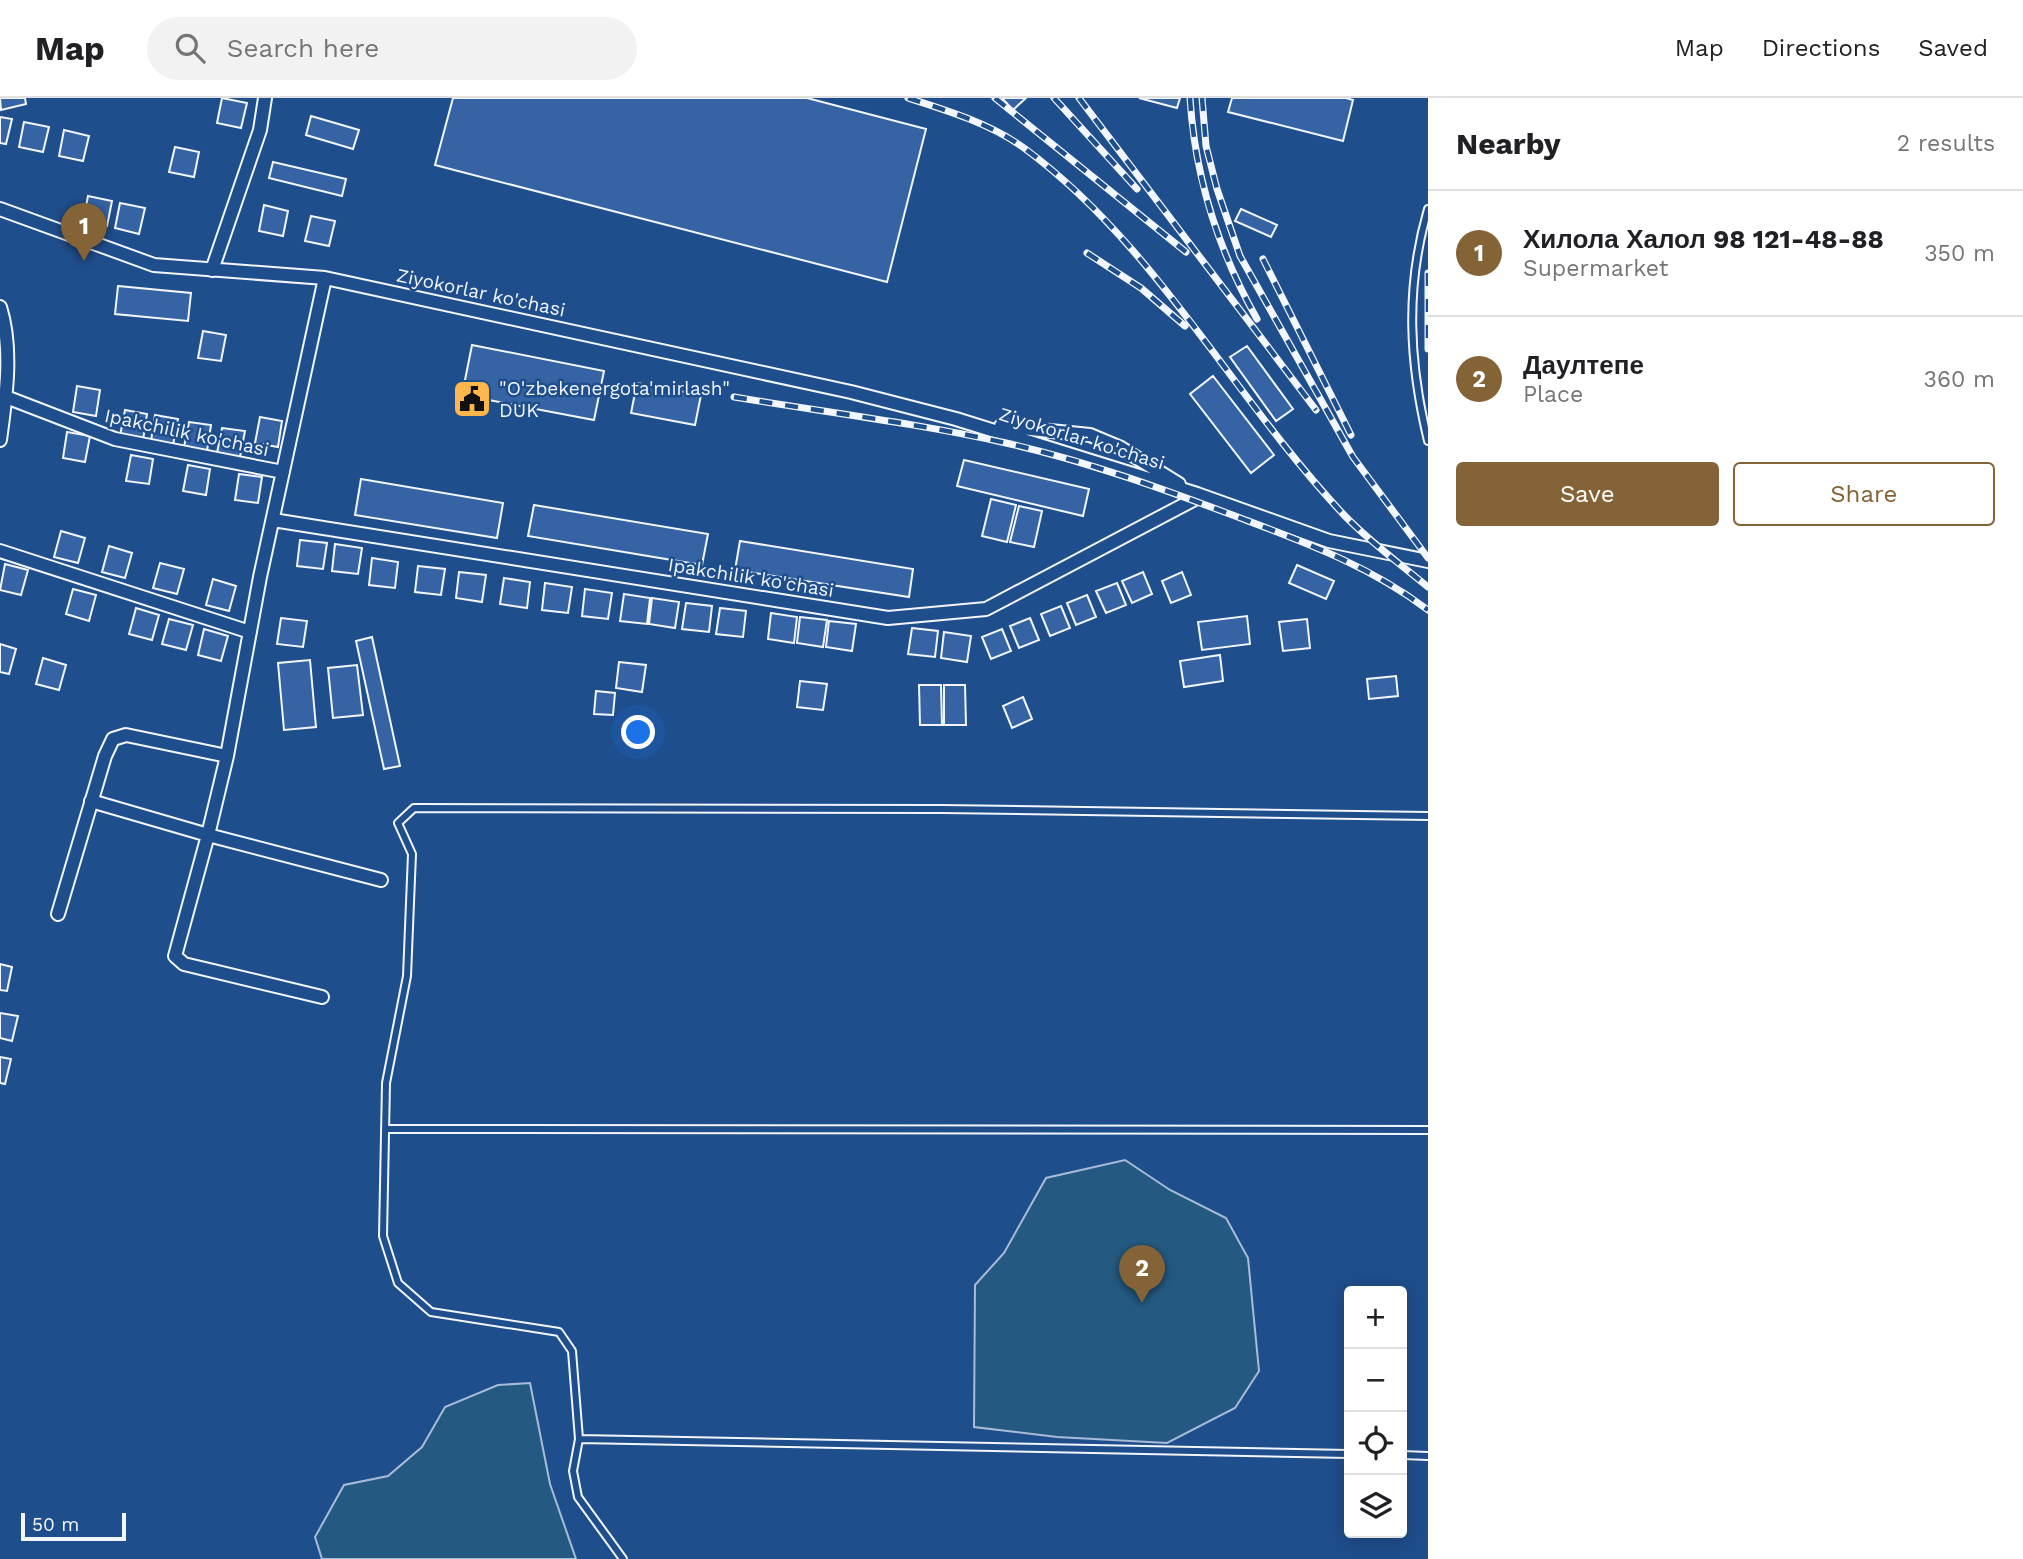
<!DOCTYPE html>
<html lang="en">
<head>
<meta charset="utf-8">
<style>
	:root { --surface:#fff; --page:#f2f2f2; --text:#202124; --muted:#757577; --line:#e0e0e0; --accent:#846436 }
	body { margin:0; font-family:"Work Sans",sans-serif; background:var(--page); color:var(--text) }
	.controls { position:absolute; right:21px; bottom:21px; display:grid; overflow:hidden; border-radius:7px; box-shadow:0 4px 18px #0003 }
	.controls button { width:63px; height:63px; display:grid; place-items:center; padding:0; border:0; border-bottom:2px solid var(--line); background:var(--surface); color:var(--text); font:35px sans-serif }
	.scale { position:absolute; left:21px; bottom:18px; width:105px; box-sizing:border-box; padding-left:7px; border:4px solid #f2f6ff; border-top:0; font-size:19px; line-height:24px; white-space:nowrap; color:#f2f6ff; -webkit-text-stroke:5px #1f4e8c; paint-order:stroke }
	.you { position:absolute; left:639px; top:635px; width:24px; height:24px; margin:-18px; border:5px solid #fff; border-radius:50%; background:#1a73e8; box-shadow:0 0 0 10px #1a73e833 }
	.badge { display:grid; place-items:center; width:46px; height:46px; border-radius:50%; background:var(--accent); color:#fff; font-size:23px; font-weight:700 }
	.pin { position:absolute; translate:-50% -58px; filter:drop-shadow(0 2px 4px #0008) }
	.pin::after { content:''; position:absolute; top:37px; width:24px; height:21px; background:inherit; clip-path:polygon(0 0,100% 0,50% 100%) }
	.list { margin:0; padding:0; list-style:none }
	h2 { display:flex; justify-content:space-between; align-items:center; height:91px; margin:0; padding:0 28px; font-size:30px }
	h2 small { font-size:23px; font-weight:400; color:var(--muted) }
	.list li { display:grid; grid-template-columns:46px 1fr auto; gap:21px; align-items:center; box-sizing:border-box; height:126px; padding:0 28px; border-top:2px solid var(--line) }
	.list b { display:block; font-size:26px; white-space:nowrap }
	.list p { margin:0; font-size:23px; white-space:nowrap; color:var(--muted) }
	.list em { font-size:23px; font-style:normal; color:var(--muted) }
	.actions { display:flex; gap:14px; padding:21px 28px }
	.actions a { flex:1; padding:16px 0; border:2px solid var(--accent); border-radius:7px; text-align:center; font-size:24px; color:var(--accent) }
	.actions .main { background:var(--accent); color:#fff }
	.icon { flex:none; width:38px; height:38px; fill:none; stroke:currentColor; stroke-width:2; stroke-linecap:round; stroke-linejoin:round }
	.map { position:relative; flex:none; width:1428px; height:1461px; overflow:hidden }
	header { display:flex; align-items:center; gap:42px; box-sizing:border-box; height:98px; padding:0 35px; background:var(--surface); border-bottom:2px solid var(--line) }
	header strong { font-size:33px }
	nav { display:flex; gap:38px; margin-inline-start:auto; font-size:24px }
	.search { width:490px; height:63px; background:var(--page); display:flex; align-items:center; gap:18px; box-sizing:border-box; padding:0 24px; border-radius:38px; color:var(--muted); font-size:26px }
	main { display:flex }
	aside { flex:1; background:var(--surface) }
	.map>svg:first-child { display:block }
</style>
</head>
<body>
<header>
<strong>Map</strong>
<div class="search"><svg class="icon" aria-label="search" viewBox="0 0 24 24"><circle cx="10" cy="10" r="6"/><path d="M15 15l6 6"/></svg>Search here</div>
<nav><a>Map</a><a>Directions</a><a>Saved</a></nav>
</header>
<main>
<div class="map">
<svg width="1428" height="1461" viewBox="0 0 1428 1461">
	<rect width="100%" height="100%" fill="#1f4e8c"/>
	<!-- green -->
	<path fill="#245a82" stroke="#a8bbd7" stroke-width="2" d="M1125 1062 1170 1092 1226 1120 1248 1160 1259 1273 1235 1310 1167 1345 1057 1339 974 1329 975 1187 1004 1155 1046 1080Z
		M530 1285 550 1386 576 1461H322L315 1439 344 1387 388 1378 422 1349 445 1309 498 1287Z"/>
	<!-- building -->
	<path fill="#3563a3" stroke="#f2f6ff" stroke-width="2" d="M0 0H25L26 6 1 12Z
		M222 0 247 5 241 30 217 25Z
		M453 0H807L926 31 887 184 435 67Z
		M1002 0H1026L1013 12Z
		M1139 0H1180L1177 10Z
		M1232 0H1346L1353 2 1343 43 1228 14Z
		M311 18 359 32 353 51 306 37Z
		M0 19 12 21 6 46 0 45Z
		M24 24 49 29 43 54 19 49Z
		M64 32 89 38 83 63 59 58Z
		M175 49 199 54 194 79 169 74Z
		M273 64 346 81 342 98 269 80Z
		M88 98 112 103 107 128 83 123Z
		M120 105 145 110 139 136 115 130Z
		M264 107 288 113 283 138 259 133Z
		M1241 111 1277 127 1271 139 1235 123Z
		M311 118 335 123 329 148 305 143Z
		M118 188 191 195 188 223 115 216Z
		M203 233 226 237 221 263 198 260Z
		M472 247 604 273 594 322 462 297Z
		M1247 248 1293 311 1276 323 1230 259Z
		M1213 278 1274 357 1251 375 1190 296Z
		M637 285 701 297 695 327 631 315Z
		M77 288 100 292 96 318 73 314Z
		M125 312 147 316 143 342 120 338Z
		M155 317 178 321 173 347 151 343Z
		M260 319 282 323 278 349 255 345Z
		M189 324 211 327 207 353 184 349Z
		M222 330 245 333 240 359 217 355Z
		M67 334 90 338 85 364 63 360Z
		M131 357 153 361 149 386 126 383Z
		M964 362 1089 391 1083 418 957 388Z
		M188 367 210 371 206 397 183 393Z
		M239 376 262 379 258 405 235 402Z
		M361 381 503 405 497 440 355 417Z
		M991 401 1016 407 1007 444 982 438Z
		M534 407 708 436 702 467 528 438Z
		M1019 408 1042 413 1034 449 1010 444Z
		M61 433 85 440 78 465 54 459Z
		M300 442 327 445 323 471 297 468Z
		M740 443 913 471 909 499 735 472Z
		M335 446 362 450 358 476 332 473Z
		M109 448 132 455 125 480 102 474Z
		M372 460 398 464 395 490 369 487Z
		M160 465 184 471 177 496 153 490Z
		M5 466 28 472 21 497 0 492Z
		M1297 467 1334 483 1326 501 1289 485Z
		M418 468 445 471 441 497 415 494Z
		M459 474 486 477 482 504 456 500Z
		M1143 474 1152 496 1132 505 1122 483Z
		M1182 474 1191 497 1171 505 1162 483Z
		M504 480 530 484 527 510 500 506Z
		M213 481 236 488 229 513 206 507Z
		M545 485 572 489 568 515 542 512Z
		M1117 485 1126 507 1106 515 1096 493Z
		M73 491 96 497 89 523 66 516Z
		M585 491 612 495 608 521 582 518Z
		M624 496 650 500 647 526 620 523Z
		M1087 497 1096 519 1076 527 1067 505Z
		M652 500 679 504 675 530 649 526Z
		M686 505 712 508 709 534 682 531Z
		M1061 508 1070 530 1050 538 1041 516Z
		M136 510 159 517 152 542 129 536Z
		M720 510 746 513 743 539 716 536Z
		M771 515 797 519 794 545 768 541Z
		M1247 518 1250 546 1202 552 1198 524Z
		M800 519 827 522 823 549 797 545Z
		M281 520 307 523 303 549 277 546Z
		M1030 520 1039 542 1019 550 1010 528Z
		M169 521 193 527 186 552 162 546Z
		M1307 521 1310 550 1283 553 1279 524Z
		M829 523 856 526 852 553 826 549Z
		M912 530 938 533 935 559 908 556Z
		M204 531 228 538 221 563 198 557Z
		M1002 531 1011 553 991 561 982 539Z
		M944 534 971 538 967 564 941 560Z
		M372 539 400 668 384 671 356 543Z
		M0 546 16 551 9 576 0 574Z
		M1220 557 1223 583 1184 589 1180 563Z
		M43 560 66 567 59 592 36 586Z
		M310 562 316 629 284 632 278 565Z
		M619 564 646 567 642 594 616 590Z
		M357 567 363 617 333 620 328 570Z
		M1396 578 1398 598 1369 601 1367 581Z
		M800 583 827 586 823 612 797 609Z
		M919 587H941L942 627H920Z
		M944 587H965L966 627H944Z
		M596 593 615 595 613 617 594 616Z
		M1023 599 1032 621 1012 630 1003 608Z
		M0 866 12 869 7 893 0 892Z
		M0 915 18 918 12 943 0 940Z
		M0 959 11 961 5 986 0 985Z"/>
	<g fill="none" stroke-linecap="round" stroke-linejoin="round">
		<defs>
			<path id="lane" d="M1428 111C1405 190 1409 264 1428 343
				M385 1031 1428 1032
				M579 1341 1349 1356
				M1402 1357 1428 1358
				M623 1461 578 1399 573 1373 579 1341 572 1253 559 1234 431 1214 398 1185 383 1138 386 985 407 878 412 756 398 725 414 710 942 711 1428 718"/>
			<path id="street" d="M0 111 154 167 325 180 851 294 956 321 1197 396 1329 443 1428 463
				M212 172 260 32 265 0
				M0 209C13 250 6 299 0 342
				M6 299 115 341 283 374
				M1001 328 1090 337 1121 350 1179 386
				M273 422 888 520 986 511 1193 402 1197 396
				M0 453 250 534
				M227 658 208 737 381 782
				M91 703 208 737 175 858 184 866 322 899
				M58 816 105 658 113 641 126 637 227 658 260 479 325 180"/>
		</defs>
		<!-- lane casing -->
		<use href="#lane" stroke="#f2f6ff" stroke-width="10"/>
		<!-- street casing -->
		<use href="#street" stroke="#f2f6ff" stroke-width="16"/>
		<!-- lane -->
		<use href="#lane" stroke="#1f4e8c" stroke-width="6"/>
		<!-- street -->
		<use href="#street" stroke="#1f4e8c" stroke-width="12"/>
		<defs>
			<path id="rail" d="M908 0C946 12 991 26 1024 50 1157 148 1232 298 1344 417 1369 443 1400 466 1428 489
				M995 0 1186 154
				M1054 0 1137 91
				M1079 0 1316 312
				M1190 0C1195 80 1218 152 1257 221
				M1202 0 1206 48 1217 91 1240 158 1353 359 1428 460
				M1087 155 1141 190 1185 228
				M1263 161 1351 337
				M1428 175V251
				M734 299C824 314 917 325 1006 345 1087 363 1166 392 1243 421 1309 446 1371 469 1428 512"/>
		</defs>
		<!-- rail casing -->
		<use href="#rail" stroke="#f2f6ff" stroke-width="7"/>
		<!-- rail -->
		<use href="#rail" stroke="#1f4e8c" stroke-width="4.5" stroke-dasharray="13" stroke-linecap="butt"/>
	</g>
	<!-- icons -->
	<defs>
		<symbol id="civic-square" viewBox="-11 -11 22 22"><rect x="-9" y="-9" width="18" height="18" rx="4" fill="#ffb74d" stroke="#1f4e8c"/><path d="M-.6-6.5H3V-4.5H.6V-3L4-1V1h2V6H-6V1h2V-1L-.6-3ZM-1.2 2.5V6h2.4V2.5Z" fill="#111"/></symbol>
	</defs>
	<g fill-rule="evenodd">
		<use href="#civic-square" x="450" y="279" width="44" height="44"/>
	</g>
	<g text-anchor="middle" stroke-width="5" stroke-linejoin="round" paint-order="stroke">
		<!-- street labels -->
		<g font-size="19" fill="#f2f6ff" stroke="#1f4e8c">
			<text transform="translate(481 194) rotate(12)" y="7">Ziyokorlar ko'chasi</text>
			<text transform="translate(187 334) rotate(12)" y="7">Ipakchilik ko'chasi</text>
			<text transform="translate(1082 340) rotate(17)" y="7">Ziyokorlar ko'chasi</text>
			<text transform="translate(751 479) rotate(9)" y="7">Ipakchilik ko'chasi</text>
		</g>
		<!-- poi labels -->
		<g font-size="19" fill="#f2f6ff" stroke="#1f4e8c" text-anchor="start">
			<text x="499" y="297">"O'zbekenergota'mirlash"<tspan x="499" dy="22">DUK</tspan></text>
		</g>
	</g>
</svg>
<div class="controls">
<button>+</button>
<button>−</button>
<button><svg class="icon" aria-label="locate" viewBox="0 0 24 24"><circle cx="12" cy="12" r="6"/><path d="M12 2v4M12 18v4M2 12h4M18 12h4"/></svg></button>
<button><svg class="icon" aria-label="layers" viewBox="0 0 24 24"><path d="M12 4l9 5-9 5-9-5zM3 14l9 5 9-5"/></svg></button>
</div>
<div class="scale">50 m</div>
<div class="you"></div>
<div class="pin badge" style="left:84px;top:163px">1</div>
<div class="pin badge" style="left:1142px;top:1205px">2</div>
</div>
<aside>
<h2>Nearby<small>2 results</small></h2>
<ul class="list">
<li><span class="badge">1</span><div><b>Хилола Халол 98 121-48-88</b><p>Supermarket</p></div><em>350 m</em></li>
<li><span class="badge">2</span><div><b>Даултепе</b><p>Place</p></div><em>360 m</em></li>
</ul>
<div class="actions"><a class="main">Save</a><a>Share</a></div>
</aside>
</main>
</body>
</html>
